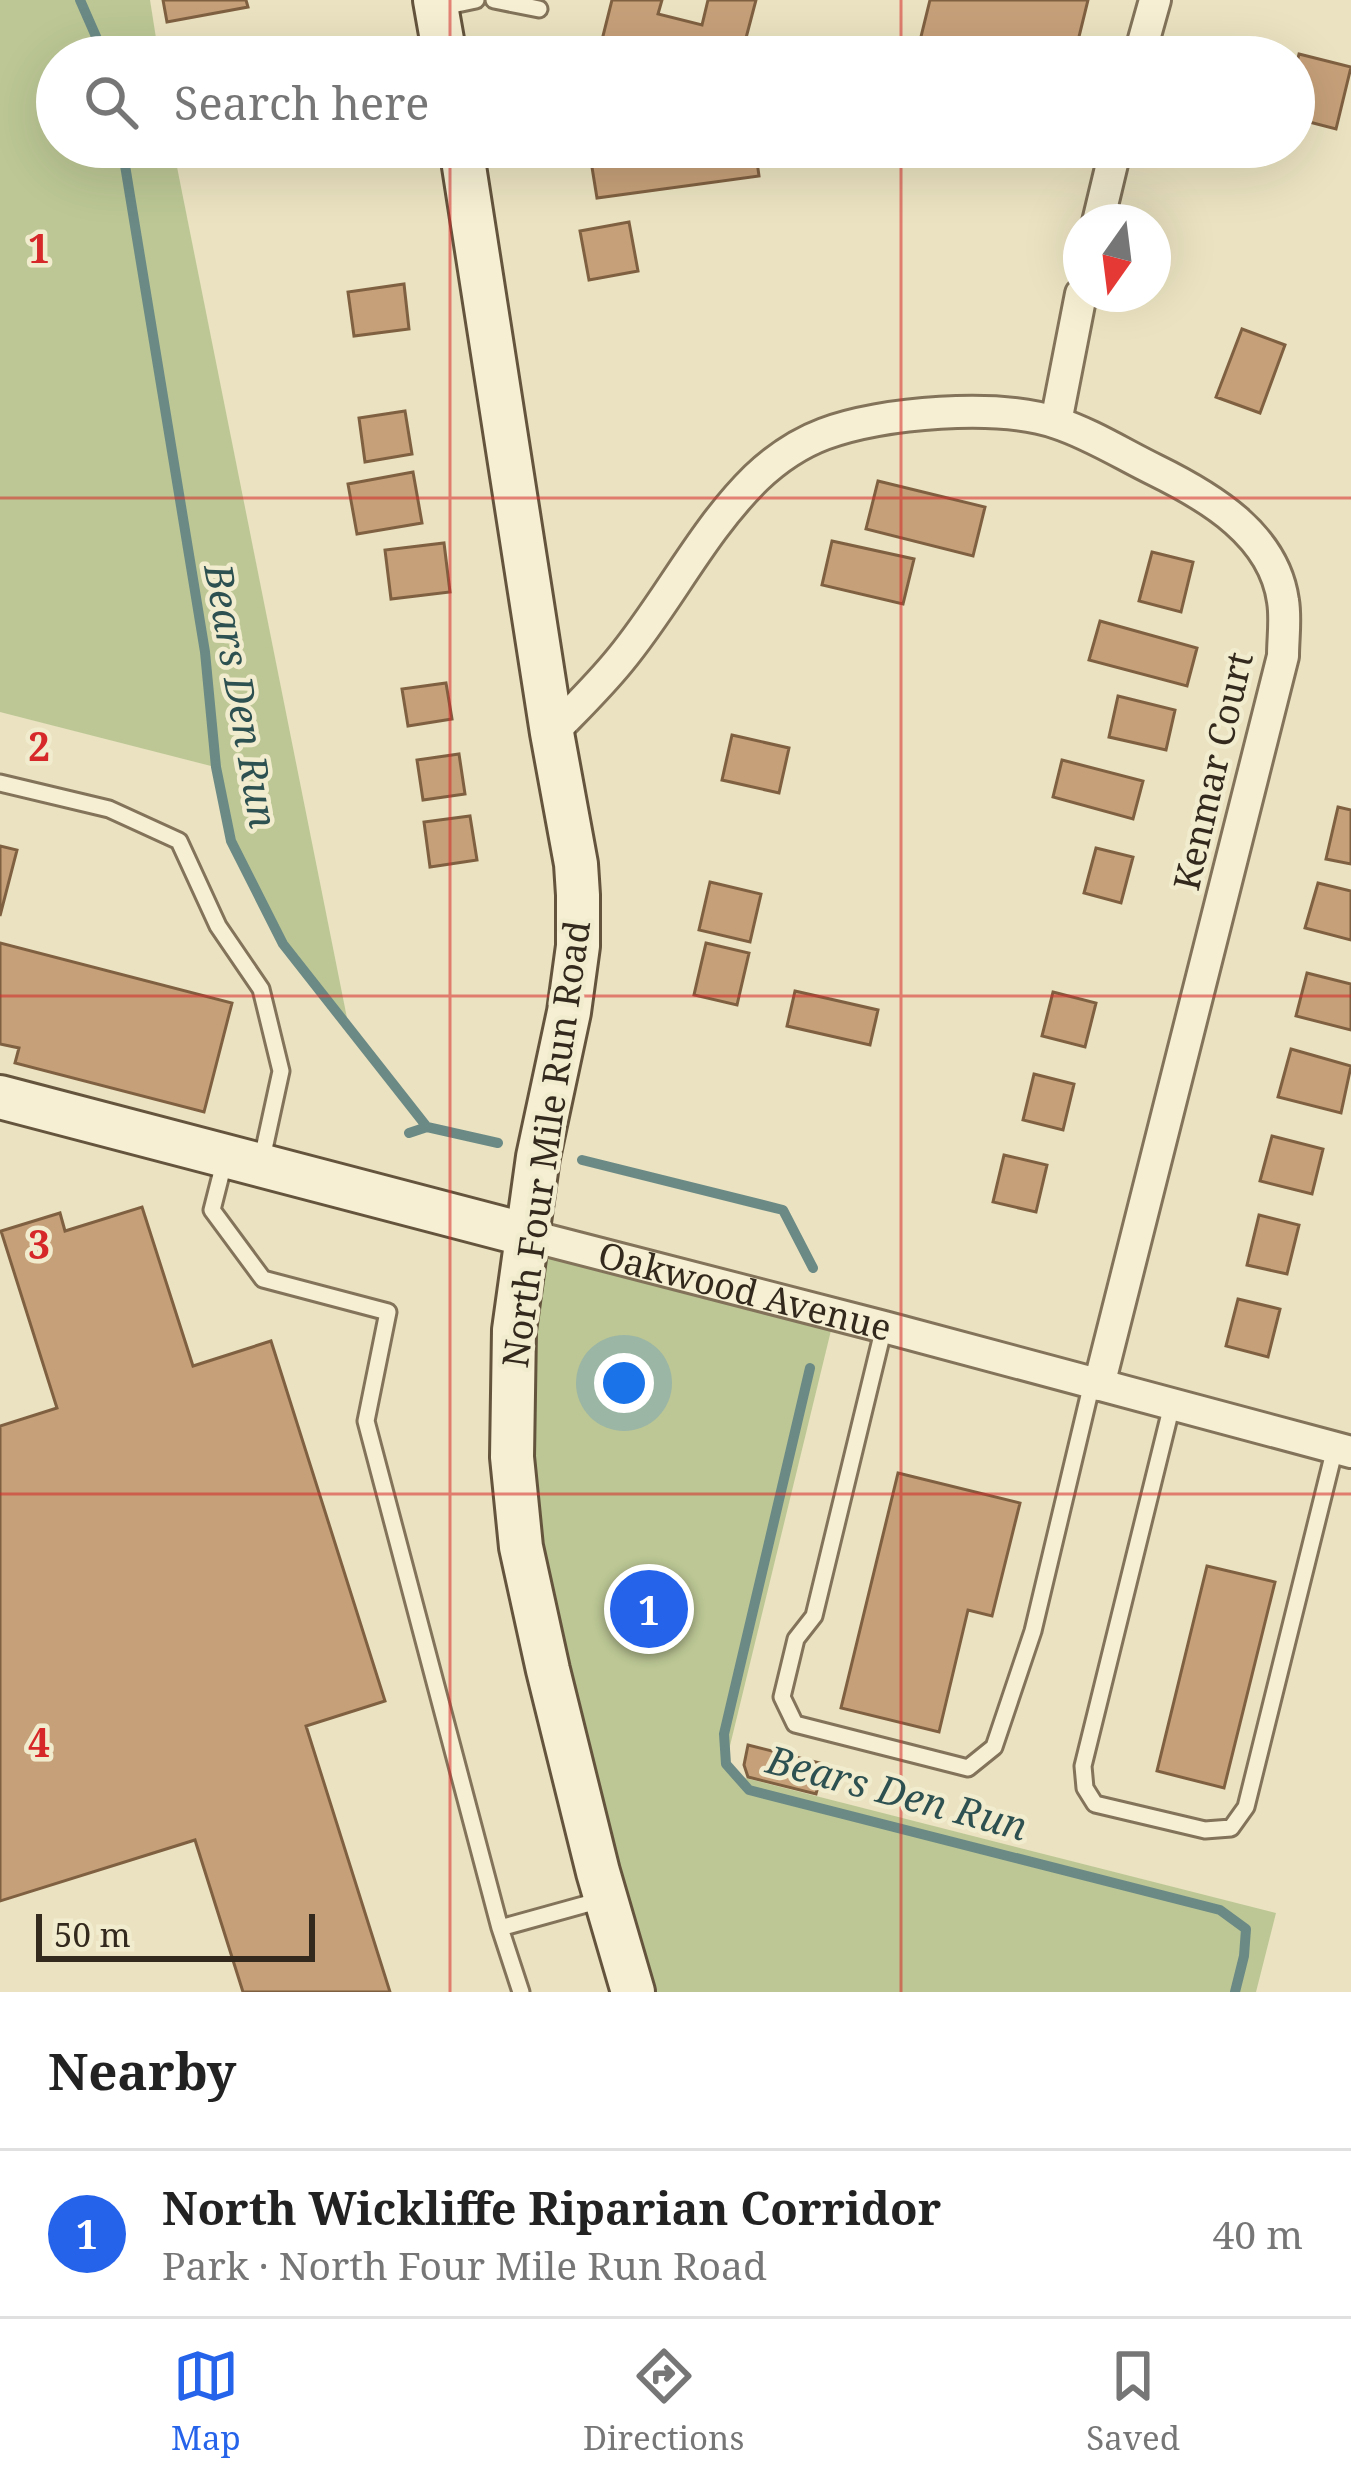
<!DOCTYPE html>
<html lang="en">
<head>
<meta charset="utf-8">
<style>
	:root { --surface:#fff; --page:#f2f2f2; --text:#222; --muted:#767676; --line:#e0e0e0; --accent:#2563eb }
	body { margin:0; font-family:"Noto Serif",serif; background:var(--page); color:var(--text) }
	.compass { position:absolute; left:1063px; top:204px; width:108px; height:108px; border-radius:50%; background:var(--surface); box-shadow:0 12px 48px #0002; rotate:194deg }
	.scale { position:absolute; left:36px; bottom:30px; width:279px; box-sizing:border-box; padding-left:12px; border:6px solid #332a1d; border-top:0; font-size:33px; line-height:42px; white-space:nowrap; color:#332a1d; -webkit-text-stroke:9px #f2eccf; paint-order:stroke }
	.you { position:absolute; left:624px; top:1383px; width:42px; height:42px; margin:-30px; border:9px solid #fff; border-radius:50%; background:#1a73e8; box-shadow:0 0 0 18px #1a73e833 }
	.badge { display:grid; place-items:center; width:78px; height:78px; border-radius:50%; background:var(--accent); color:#fff; font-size:39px; font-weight:700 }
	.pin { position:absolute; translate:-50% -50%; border:6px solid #fff; box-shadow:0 3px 12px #0006 }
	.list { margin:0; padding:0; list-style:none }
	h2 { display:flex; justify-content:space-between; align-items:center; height:156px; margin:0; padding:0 48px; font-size:51px }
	h2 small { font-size:39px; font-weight:400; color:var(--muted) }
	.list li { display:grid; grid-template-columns:78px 1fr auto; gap:36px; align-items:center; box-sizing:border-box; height:168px; padding:0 48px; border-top:3px solid var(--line) }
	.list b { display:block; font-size:45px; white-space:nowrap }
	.list p { margin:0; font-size:39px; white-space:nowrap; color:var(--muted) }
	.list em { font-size:39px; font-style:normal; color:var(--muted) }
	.icon { flex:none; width:66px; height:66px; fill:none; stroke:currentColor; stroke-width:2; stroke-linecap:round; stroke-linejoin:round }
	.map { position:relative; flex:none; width:1351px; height:1992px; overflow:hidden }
	.search { position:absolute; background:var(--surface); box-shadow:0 12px 48px #0002; left:36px; right:36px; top:36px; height:132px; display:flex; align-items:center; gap:30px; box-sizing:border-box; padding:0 42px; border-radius:66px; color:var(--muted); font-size:45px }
	.sheet { height:324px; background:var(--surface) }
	nav { display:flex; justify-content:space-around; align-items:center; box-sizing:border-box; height:168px; border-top:3px solid var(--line); background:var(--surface); font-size:33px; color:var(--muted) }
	nav a { display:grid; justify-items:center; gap:6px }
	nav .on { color:var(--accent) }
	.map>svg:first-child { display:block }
</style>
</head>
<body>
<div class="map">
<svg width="1351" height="1992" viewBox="0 0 1351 1992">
	<rect width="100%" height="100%" fill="#eae2c0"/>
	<!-- green -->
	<path fill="#bcc795" d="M0 0H150L159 57H57V147H173L349 1028 283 944 231 841 215 767 0 712Z
		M527 1235 835 1314 726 1762 737 1776 1276 1913 1256 1992H633L521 1547Z"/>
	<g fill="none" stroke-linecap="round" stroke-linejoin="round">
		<!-- stream -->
		<path stroke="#6b8a85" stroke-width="10" d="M80 0 105 57
			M122 147 205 652 216 767 231 841 283 944 427 1127 498 1143
			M409 1133 427 1127
			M582 1160 783 1210 813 1268
			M810 1368 724 1734 726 1764 749 1790 1220 1910 1246 1929 1244 1956 1235 1992"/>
	</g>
	<!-- building -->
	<path fill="#c6a079" stroke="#7f6041" stroke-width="3" d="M163 0H246L248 7 167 22Z
		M612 0H662L658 14 702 25 708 0H756L741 57H654L601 44Z
		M930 0H1088L1074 57H916Z
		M1212 40 1268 53 1267 57H1208Z
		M1299 54 1351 67 1336 129 1294 118V74Z
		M646 147H755L759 176 597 198 590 155Z
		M629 222 638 271 589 280 580 231Z
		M404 284 409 329 354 336 348 292Z
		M1242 329 1285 345 1260 413 1216 397Z
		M405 411 412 454 365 462 359 418Z
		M413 472 422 523 357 534 348 484Z
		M878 481 985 507 973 556 866 529Z
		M832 541 914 559 903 604 822 585Z
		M444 543 450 592 391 599 385 550Z
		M1152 552 1193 562 1181 612 1139 601Z
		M1100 621 1197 648 1187 686 1089 660Z
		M446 683 452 719 408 726 402 689Z
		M1118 696 1175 710 1166 750 1109 737Z
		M732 735 789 748 779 793 722 780Z
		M459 754 465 794 423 800 417 760Z
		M1062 760 1143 781 1133 819 1053 797Z
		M1338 807 1351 810V864L1326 859Z
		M470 816 477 860 430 867 424 822Z
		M0 846 17 850 0 916Z
		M1096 848 1133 857 1121 903 1084 893Z
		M710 882 761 894 750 942 699 930Z
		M1318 883 1351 891V940L1305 928Z
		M0 943 232 1003 204 1112 15 1063 19 1048 0 1044Z
		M706 943 749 953 737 1005 694 995Z
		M1307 973 1351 984V1030L1296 1016Z
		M795 991 878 1010 870 1045 787 1026Z
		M1053 992 1096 1003 1085 1047 1042 1036Z
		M1291 1049 1351 1066 1341 1113 1278 1097Z
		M1034 1074 1074 1084 1063 1130 1023 1120Z
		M1272 1136 1323 1149 1312 1194 1260 1181Z
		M1004 1155 1047 1165 1036 1212 993 1202Z
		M142 1207 193 1366 271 1341 385 1701 306 1726 390 1992H243L195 1840 0 1901V1426L57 1408 1 1231 60 1213 65 1231Z
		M1259 1215 1299 1225 1287 1274 1247 1265Z
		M1238 1299 1280 1309 1268 1357 1226 1346Z
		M898 1473 1020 1503 992 1616 968 1610 939 1732 841 1708Z
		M1207 1566 1275 1582 1224 1788 1157 1771Z
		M748 1745 824 1764 816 1794 748 1777 744 1765Z"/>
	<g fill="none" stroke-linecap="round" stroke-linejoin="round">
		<defs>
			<path id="lane" d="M494 0 539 9
				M438 8 476 0
				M0 783 109 809 179 841 218 926 261 989 281 1071 261 1163
				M225 1159 212 1210 263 1279 388 1312 366 1421 500 1928 601 1900
				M884 1327 814 1616 796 1639 782 1697 795 1724 968 1768 994 1747 1033 1631 1092 1383
				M1172 1405 1083 1766 1085 1788 1095 1804 1205 1830 1231 1828 1246 1807 1335 1448
				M500 1928 521 1992"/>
			<g id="street">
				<path d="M1139 57 1155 0"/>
				<path d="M1098 222 1116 147"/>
				<path d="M1056 422 1081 294"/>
				<path d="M552 733C575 709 599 686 620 660 668 602 702 531 756 478 775 460 800 443 824 434 881 412 999 403 1057 423 1091 434 1124 455 1155 470 1210 497 1274 535 1283 601 1286 619 1283 638 1283 656L1099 1385"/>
				<path id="s1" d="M527 1235 884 1327 1351 1452"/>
			</g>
			<path id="secondary" d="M435 0 445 57
				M461 147 552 733 576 864 578 895V946L569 1012 538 1157 514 1330 512 1457 521 1547 548 1670 598 1872 633 1992
				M0 1097 527 1235"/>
		</defs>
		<!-- lane casing -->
		<use href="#lane" stroke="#82735a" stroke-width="21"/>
		<!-- street casing -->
		<use href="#street" stroke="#82735a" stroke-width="36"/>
		<!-- secondary casing -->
		<use href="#secondary" stroke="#64543d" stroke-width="48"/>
		<!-- lane -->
		<use href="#lane" stroke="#f6efd3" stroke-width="15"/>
		<!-- street -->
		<use href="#street" stroke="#f6efd3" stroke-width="30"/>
		<!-- secondary -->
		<use href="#secondary" stroke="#f6efd3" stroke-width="42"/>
	</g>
	<!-- grid -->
	<path fill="none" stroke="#d62828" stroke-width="3" stroke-opacity="0.55" d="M450 0V57M901 0V57M450 147V1992M901 147V1992M0 498H1351M0 996H1351M0 1494H1351"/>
	<g text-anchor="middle" stroke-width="9" stroke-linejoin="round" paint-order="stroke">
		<!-- street labels -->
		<g font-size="36" fill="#332a1d" stroke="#f2eccf">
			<text transform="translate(1213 771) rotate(-77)" y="13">Kenmar Court</text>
			<text transform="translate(546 1144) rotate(-82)" y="13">North Four Mile Run Road</text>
			<text dy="13" stroke="none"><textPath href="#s1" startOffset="225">Oakwood Avenue</textPath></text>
		</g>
		<!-- water labels -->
		<g font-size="39" font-style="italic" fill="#2d5051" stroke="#f2eccf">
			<text transform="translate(241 696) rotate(80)" y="14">Bears Den Run</text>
			<text transform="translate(897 1793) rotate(15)" y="14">Bears Den Run</text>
		</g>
	</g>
	<g font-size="39" text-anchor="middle" font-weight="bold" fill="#d62828" stroke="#f2eccf" stroke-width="9" stroke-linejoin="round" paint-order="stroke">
		<text x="39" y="263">1</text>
		<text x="39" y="761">2</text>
		<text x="39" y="1259">3</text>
		<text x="39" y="1757">4</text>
	</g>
</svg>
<svg class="compass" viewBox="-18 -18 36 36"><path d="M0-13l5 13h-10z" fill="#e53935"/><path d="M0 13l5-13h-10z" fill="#767676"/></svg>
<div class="scale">50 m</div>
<div class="you"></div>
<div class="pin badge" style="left:649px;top:1609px">1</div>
<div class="search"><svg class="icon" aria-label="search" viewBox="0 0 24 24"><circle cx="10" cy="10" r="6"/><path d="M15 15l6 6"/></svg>Search here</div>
</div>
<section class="sheet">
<h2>Nearby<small></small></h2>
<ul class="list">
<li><span class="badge">1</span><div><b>North Wickliffe Riparian Corridor</b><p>Park · North Four Mile Run Road</p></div><em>40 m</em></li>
</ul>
</section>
<nav>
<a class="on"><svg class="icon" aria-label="map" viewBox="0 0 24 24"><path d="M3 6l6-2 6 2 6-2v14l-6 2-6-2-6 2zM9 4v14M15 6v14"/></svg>Map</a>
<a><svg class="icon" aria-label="directions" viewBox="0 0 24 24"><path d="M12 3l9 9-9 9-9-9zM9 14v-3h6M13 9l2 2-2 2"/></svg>Directions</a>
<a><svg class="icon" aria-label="saved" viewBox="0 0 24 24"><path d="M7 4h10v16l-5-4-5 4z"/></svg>Saved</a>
</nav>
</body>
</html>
